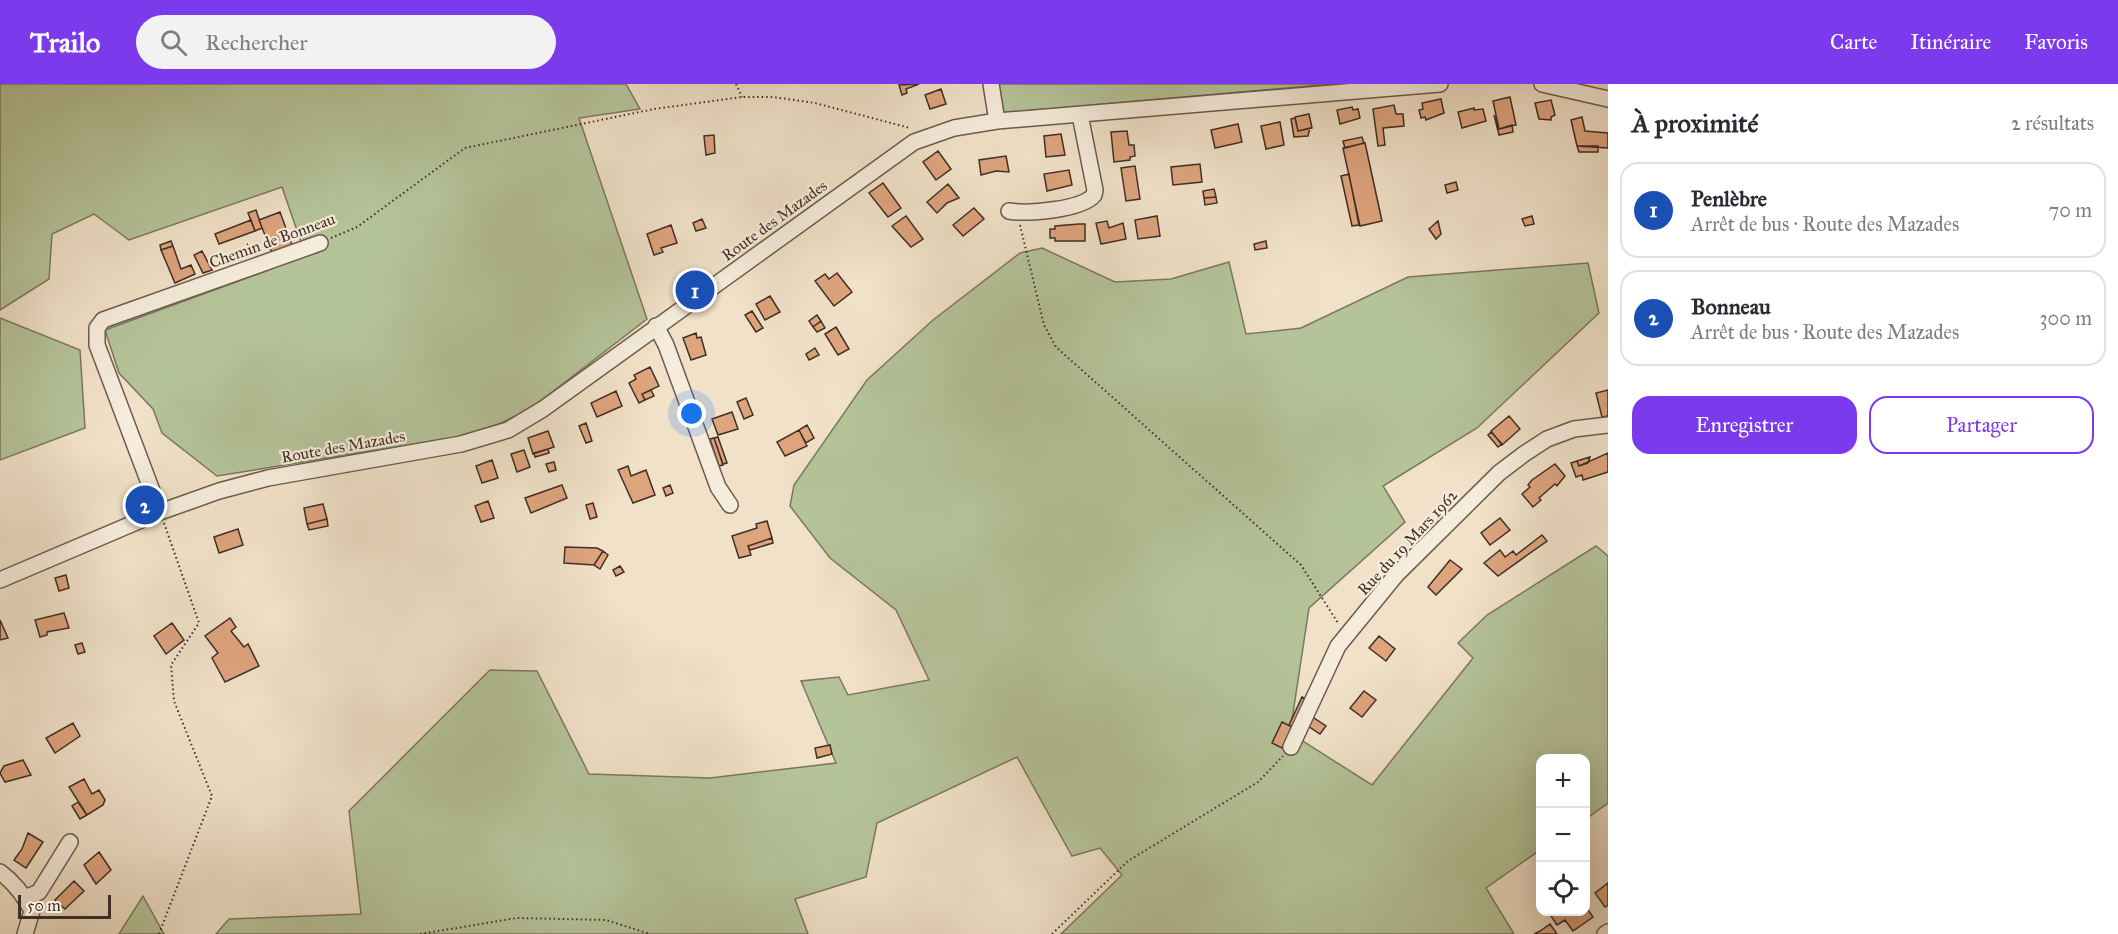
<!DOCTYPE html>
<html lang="fr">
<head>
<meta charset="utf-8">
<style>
	:root { --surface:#fff; --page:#f2f2f3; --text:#2b2b33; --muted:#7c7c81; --line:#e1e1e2; --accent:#7c3aed }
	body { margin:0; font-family:"IM FELL Great Primer",serif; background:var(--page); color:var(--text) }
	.controls { position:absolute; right:18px; bottom:18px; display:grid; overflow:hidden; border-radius:12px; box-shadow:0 6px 24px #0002 }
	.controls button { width:54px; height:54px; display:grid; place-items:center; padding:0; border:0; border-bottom:2px solid var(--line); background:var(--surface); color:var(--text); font:30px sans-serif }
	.scale { position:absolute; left:18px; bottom:15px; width:93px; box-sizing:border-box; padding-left:6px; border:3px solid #412e24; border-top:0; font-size:16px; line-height:21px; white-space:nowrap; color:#412e24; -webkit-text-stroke:4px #f5ecdb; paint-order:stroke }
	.you { position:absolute; left:692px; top:330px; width:21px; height:21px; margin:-15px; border:4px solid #fff; border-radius:50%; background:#1a73e8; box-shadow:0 0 0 9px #1a73e833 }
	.badge { display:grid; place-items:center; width:39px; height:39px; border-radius:50%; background:var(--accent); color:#fff; font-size:20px; font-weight:700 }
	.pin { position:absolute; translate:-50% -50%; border:3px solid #fff; box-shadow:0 2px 6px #0006 }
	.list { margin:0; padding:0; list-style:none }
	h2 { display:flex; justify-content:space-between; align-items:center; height:78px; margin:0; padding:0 24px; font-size:26px }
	h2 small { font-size:20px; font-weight:400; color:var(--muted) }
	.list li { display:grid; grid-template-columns:39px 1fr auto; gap:18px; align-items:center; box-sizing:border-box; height:96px; margin:0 12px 12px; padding:0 12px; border:2px solid var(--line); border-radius:18px }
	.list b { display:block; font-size:22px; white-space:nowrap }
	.list p { margin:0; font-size:20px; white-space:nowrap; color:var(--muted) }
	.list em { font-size:20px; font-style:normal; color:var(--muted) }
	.actions { display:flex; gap:12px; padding:18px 24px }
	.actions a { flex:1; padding:14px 0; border:2px solid var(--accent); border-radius:18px; text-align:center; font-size:21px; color:var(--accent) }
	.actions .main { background:var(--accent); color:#fff }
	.icon { flex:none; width:33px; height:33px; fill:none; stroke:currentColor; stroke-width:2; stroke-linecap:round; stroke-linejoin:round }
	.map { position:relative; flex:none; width:1608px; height:850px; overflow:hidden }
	header { display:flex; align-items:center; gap:36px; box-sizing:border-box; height:84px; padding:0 30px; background:var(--accent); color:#fff }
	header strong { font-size:28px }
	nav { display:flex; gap:33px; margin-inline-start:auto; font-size:21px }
	.search { width:420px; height:54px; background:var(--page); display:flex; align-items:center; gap:15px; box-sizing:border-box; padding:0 21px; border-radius:33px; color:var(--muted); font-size:22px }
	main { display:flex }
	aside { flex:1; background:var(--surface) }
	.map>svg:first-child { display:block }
</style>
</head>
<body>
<header>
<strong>Trailo</strong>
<div class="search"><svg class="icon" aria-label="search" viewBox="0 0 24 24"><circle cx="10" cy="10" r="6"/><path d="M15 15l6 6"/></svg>Rechercher</div>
<nav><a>Carte</a><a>Itinéraire</a><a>Favoris</a></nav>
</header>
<main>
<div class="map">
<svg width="1608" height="850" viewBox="0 0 1608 850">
	<rect width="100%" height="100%" fill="#f0e1c8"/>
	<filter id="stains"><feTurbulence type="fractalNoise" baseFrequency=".00333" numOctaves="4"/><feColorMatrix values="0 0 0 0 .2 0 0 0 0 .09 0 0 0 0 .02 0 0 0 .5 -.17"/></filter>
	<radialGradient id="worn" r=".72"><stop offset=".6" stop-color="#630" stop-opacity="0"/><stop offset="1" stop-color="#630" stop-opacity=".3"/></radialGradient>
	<!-- green -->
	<path fill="#b5c399" stroke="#7b785e" stroke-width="1.5" d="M0 0H626L640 25 579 34 647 235 530 325 499 340 463 352 217 392 162 349 153 325 119 289 105 246 266 187 305 170 282 103 129 156 94 130 52 150 49 195 0 226Z
		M997 0H1332L1002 29Z
		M1042 164 1115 198 1171 195 1229 178 1246 250 1301 244 1408 193 1588 179 1599 229 1477 344 1383 402 1405 438 1309 524 1290 649 1372 701 1473 574 1458 559 1487 531 1596 462 1608 472V719L1586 735V674H1540V766L1486 804 1514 850H1061L1122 791 1100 764 1072 772 1017 673 877 739 866 793 795 815 808 850H216L229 835 361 830 349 727 490 586 537 587 589 690 710 694 836 679 801 597 839 593 848 611 929 596 896 526 830 474 790 422 794 401 867 296 933 236 1020 169Z
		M0 234 80 266 85 344 0 376Z
		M143 812 164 850H119Z"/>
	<!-- building -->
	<path fill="#dda47e" stroke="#412e24" stroke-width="1.5" d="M919 0 906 5 907 9 902 11 899 1Z
		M941 5 946 20 930 25 925 11Z
		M1510 13 1516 41 1499 45 1493 17Z
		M1441 15 1444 29 1426 36 1425 33 1421 34 1419 26 1423 25 1422 19Z
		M1551 16 1555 31 1551 33V36L1539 35 1535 19Z
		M1394 21 1396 30H1403L1404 42 1383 44 1385 61 1378 62 1373 25Z
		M1352 23 1353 26 1358 25 1360 34 1340 40 1337 26Z
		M1474 24V26L1483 25 1486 37 1462 44 1458 28Z
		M1309 30 1312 44 1298 47 1295 33Z
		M1494 31 1499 45 1512 41 1513 48 1499 51Z
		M1582 33 1585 47 1608 49V64L1577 62 1571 36Z
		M1295 34 1298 47 1310 44 1308 52 1294 53 1291 35Z
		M1280 38 1284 61 1266 65 1261 42Z
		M1238 40 1242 58 1215 64 1211 46Z
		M1127 47 1129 61H1134L1135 72 1130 73V76L1114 78 1111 48Z
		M1061 50 1065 71 1046 73 1044 52Z
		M714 51 715 69 706 71 704 52Z
		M1362 53 1364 59 1345 64 1343 57Z
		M1365 59 1382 137 1360 142 1343 64Z
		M1577 62H1598V68H1579Z
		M938 67 951 85 936 96 923 78Z
		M1006 72 1009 88 996 87 981 91 979 76Z
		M1200 80 1202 98 1173 101 1171 83Z
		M1135 82 1140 115 1126 117 1121 84Z
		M1069 86 1072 101 1047 107 1044 90Z
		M1349 90 1359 141 1352 142 1341 92Z
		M1456 98 1458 106 1447 109 1445 101Z
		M883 99 901 124 888 133 869 109Z
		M948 100 959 114 947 119 937 129 927 118Z
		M1214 105 1216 113 1204 114 1203 107Z
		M1216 113 1217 119 1205 121 1204 114Z
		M974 124 984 135 963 152 953 141Z
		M256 126 262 144 255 147 248 129Z
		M280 128 292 161 272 169 259 136Z
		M906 132 923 155 911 163 892 142Z
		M1157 132 1160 152 1138 155 1135 136Z
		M1532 132 1534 140 1525 142 1522 135Z
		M702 135 706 144 696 147 693 139Z
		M251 136 255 147 219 160 215 150Z
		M1107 137 1109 144 1123 139 1126 155 1101 160 1096 139Z
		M1438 137 1441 150 1436 155 1429 145Z
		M1079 140H1085V157H1055V154H1050V145H1055V142Z
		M671 141 677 159 661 164 663 168 654 171 647 150Z
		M171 157 173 162 161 166 160 161Z
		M1266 157 1267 164 1255 166 1254 160Z
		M173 162 181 185 191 181 195 190 175 199 161 166Z
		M202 167 212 186 203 189 194 171Z
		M837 189 852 208 834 222 815 197 825 190 829 195Z
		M770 212 780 228 765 236 756 220Z
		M752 227 763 244 756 248 745 231Z
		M817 231 821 237 813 243 809 237Z
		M821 237 825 244 817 248 813 243Z
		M836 243 849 265 838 271 825 250Z
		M696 249 697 254 701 253 706 271 691 276 683 254Z
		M815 264 819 271 809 276 806 270Z
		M650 283 659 302 642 310 645 316 639 319 629 299 636 295 634 291Z
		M651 306 654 312 645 316 642 310Z
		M1608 306V332L1602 333 1596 309Z
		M616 307 622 322 597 333 591 319Z
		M746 314 753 331 744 335 737 318Z
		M732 328 738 345 718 351 712 335Z
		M1509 332 1520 345 1502 361 1491 347Z
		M586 339 592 357 586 359 579 342Z
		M807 341 814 354 806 359 799 346Z
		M799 346 807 362 785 372 777 358Z
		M548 347 554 363 533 370 528 354Z
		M1491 348 1502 360 1498 363 1488 351Z
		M718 353 727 379 723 380 714 354Z
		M714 354 723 381 719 382 710 355Z
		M548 365 549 369 535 373 534 369Z
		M524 366 530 383 517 388 511 370Z
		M1608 369V388L1583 396 1582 391 1576 393 1571 379 1577 377 1579 382Z
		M1590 373 1588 379 1579 382 1577 377Z
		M492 376 498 394 482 399 476 382Z
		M554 378 556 386 549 388 546 380Z
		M1555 380 1565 392 1557 402 1555 400 1539 414 1541 416 1533 423 1522 410 1530 403 1528 401 1532 396Z
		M628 382 631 392 646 386 655 411 633 419 618 386Z
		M562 401 567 414 531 429 525 414Z
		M670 401 673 409 666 412 663 404Z
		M488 417 494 434 481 438 475 422Z
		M593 419 597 433 590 435 586 421Z
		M323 420 327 435 307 440 304 424Z
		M1500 434 1510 446 1490 461 1481 449Z
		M327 435 328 442 309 446 307 440Z
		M767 437 772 454 748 462 751 471 739 474 732 452 757 444 756 440Z
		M238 445 243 461 219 469 214 453Z
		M1542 451 1547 457 1498 492 1484 479 1500 466 1505 473 1513 467 1516 471Z
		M772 454 773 459 750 466 748 462Z
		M565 463 597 464 603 467 594 481 564 479Z
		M603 467 608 471 600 485 594 481Z
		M1450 476 1462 485 1436 511 1428 503Z
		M620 482 624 488 616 492 613 486Z
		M66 491 69 504 59 507 55 494Z
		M64 529 69 544 47 548V551L40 553 35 536Z
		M230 534 236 543 231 547 244 563 248 560 259 582 225 598 212 574 218 569 205 552Z
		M0 536 8 554 0 556Z
		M172 539 184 556 166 570 154 552Z
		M1379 552 1395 565 1386 577 1369 564Z
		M82 559 85 568 78 570 75 561Z
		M1364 607 1376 616 1362 633 1350 624Z
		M1302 613 1308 616 1294 644 1289 641Z
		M1311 632 1326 642 1320 650 1305 640Z
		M1282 638 1294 644 1284 665 1272 659Z
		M73 639 80 652 55 669 46 654Z
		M830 661 832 670 817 674 815 664Z
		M23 676 31 691 5 698 0 689 4 682Z
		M84 695 92 710 99 706 105 716 103 721 87 731 69 703Z
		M78 718 87 731 80 735 72 722Z
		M28 749 43 758 26 784 14 776 22 765Z
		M99 768 111 786 96 800 84 781Z
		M74 797 84 807 65 825 55 816Z
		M1608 799V821L1605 823 1595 809Z
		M1586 823 1593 833 1573 847 1565 836 1557 841 1551 832 1558 828H1586Z
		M1550 840 1557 850H1534L1540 847Z"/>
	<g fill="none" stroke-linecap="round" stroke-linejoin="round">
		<defs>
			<path id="minor" d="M991 0 997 37
				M1542 0 1608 15
				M1009 127C1027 130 1082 126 1094 111L1095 106 1080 31
				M656 242 666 261 718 403 730 421
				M160 428 97 261V244L103 236 320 159
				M0 496 160 428 219 407 268 394 461 360 508 346 543 325 914 58 954 44 997 37 1440 0
				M1291 663 1338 562 1396 491 1499 389 1524 370 1547 355 1574 345 1608 341
				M0 788C15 799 24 811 32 827L25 850
				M25 814 39 808 70 758
				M1605 850 1608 848"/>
		</defs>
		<!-- minor casing -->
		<use href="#minor" stroke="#6d5b4d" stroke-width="18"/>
		<!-- path -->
		<path stroke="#412e24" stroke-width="2" stroke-dasharray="1.5 3" stroke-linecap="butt" d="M736 0 742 13
			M1020 141 1044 241 1056 263 1301 481 1338 539
			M331 154 357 143 465 64 654 25 742 13H773L815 19 910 44
			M159 850 212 712 174 617 171 581 199 539 164 439
			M420 850 517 834 606 836 650 850
			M1052 850 1128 777 1258 698 1283 672"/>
		<!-- minor -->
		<use href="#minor" stroke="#f5ecdb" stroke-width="15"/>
	</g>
	<g text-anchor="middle" stroke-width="4.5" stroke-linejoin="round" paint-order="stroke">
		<!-- street labels -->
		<g font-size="16" fill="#412e24" stroke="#f5ecdb">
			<text transform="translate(774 136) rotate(-36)" y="6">Route des Mazades</text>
			<text transform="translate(272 156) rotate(-20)" y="6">Chemin de Bonneau</text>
			<text transform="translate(343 362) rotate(-10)" y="6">Route des Mazades</text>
			<text transform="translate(1407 458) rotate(-47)" y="6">Rue du 19 Mars 1962</text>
		</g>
	</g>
	<rect width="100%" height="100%" filter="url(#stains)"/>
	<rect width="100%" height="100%" fill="url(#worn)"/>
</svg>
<div class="controls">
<button>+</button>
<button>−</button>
<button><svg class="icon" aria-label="locate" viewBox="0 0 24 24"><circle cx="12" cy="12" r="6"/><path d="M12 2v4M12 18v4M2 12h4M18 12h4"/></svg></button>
</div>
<div class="scale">50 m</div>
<div class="you"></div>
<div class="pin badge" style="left:695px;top:206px;background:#1a4fb4">1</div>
<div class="pin badge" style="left:145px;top:421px;background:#1a4fb4">2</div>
</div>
<aside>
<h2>À proximité<small>2 résultats</small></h2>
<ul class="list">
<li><span class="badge" style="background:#1a4fb4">1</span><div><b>Penlèbre</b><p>Arrêt de bus · Route des Mazades</p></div><em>70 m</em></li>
<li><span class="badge" style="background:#1a4fb4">2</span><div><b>Bonneau</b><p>Arrêt de bus · Route des Mazades</p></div><em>300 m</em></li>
</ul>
<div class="actions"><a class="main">Enregistrer</a><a>Partager</a></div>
</aside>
</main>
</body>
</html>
